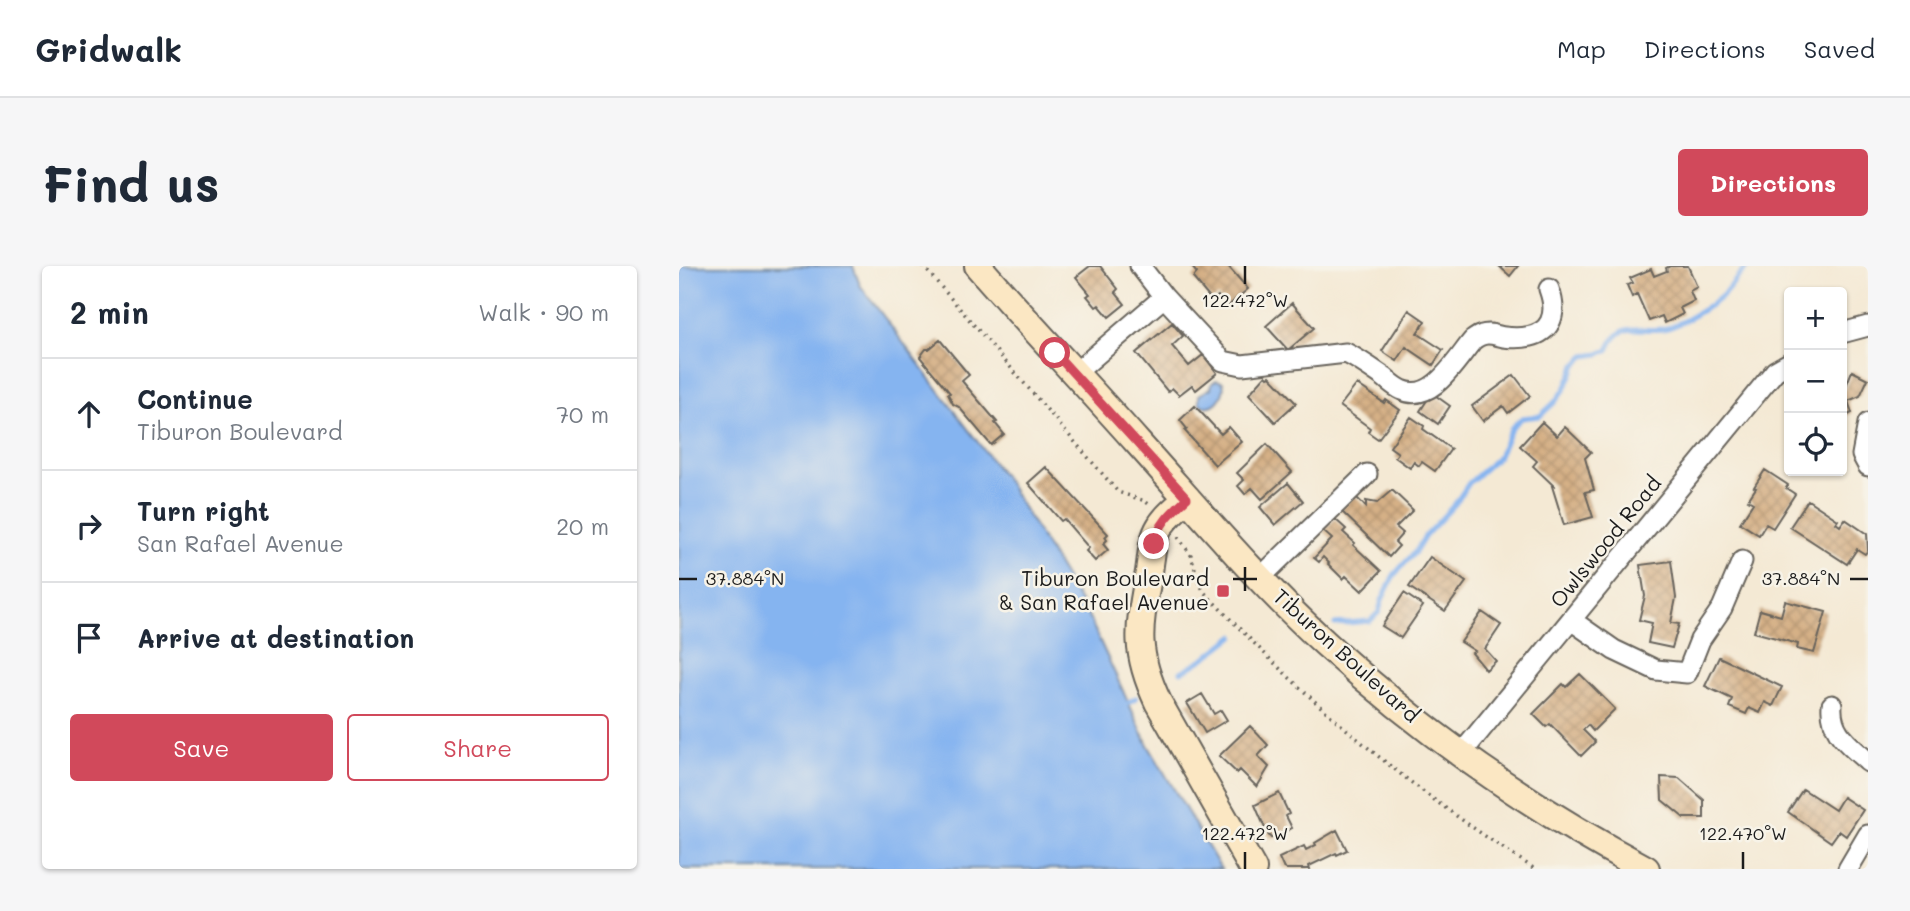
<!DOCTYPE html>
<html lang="en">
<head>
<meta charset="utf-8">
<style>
	:root { --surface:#fff; --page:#f6f6f7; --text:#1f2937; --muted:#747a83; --line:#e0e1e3; --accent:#d1495b }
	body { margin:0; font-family:Mali,sans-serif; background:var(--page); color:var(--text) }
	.controls { position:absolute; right:21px; top:21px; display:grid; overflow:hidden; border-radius:7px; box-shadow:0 2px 5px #0004 }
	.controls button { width:63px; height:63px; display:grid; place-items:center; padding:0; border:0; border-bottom:2px solid var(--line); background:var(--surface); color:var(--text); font:35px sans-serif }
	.stop { position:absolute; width:21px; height:21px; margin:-16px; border:5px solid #d1495b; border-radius:50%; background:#fff }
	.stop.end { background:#d1495b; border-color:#fff; box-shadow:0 2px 7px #0008 }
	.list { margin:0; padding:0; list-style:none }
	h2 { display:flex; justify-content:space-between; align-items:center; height:91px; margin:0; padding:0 28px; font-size:30px }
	h2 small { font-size:23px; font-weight:400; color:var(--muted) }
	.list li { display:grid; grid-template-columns:46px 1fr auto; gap:21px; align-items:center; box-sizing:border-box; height:112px; padding:0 28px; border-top:2px solid var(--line) }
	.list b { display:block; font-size:26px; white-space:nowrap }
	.list p { margin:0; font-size:23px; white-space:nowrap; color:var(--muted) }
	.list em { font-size:23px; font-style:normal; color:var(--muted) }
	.actions { display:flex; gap:14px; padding:21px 28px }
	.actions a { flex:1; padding:16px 0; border:2px solid var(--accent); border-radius:7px; text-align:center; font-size:24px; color:var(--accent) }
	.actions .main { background:var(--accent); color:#fff }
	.icon { flex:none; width:38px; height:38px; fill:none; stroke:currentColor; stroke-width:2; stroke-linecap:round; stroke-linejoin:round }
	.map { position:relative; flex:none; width:1189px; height:603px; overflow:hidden; border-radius:7px }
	header { display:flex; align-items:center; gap:42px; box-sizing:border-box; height:98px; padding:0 35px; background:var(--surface); border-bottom:2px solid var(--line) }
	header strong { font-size:33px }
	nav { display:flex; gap:38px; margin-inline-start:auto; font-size:24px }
	.intro { display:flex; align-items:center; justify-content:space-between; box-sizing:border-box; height:168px; padding:0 42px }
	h1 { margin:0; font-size:49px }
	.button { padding:18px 32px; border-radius:7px; background:var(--accent); color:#fff; font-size:24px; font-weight:700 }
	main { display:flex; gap:42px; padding:0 42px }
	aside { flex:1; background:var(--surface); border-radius:7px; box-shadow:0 2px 5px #0004 }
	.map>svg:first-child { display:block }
</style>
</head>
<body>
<header>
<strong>Gridwalk</strong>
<nav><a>Map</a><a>Directions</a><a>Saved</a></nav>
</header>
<div class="intro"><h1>Find us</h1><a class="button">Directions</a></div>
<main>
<aside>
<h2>2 min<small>Walk · 90 m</small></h2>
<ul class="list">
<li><svg class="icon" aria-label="ahead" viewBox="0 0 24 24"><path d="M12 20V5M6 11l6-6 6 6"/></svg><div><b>Continue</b><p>Tiburon Boulevard</p></div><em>70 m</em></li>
<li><svg class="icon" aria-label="right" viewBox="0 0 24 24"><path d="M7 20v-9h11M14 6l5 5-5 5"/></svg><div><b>Turn right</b><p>San Rafael Avenue</p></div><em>20 m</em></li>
<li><svg class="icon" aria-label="arrive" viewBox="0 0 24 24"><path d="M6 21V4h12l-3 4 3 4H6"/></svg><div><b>Arrive at destination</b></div></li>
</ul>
<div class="actions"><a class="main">Save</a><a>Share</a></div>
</aside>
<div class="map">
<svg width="1189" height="603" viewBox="0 0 1189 603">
	<defs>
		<pattern id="building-cross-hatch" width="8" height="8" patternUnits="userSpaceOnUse" patternTransform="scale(1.75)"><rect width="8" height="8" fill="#d5b086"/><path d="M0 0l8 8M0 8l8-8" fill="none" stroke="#b69773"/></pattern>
	</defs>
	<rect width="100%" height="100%" fill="#f7f3e8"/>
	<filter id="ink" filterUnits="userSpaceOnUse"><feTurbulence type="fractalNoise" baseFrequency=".0143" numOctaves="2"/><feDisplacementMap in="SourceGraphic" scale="14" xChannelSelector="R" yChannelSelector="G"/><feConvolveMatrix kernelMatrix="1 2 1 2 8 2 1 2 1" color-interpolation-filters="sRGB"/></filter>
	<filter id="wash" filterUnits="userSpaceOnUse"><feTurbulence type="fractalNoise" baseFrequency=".00686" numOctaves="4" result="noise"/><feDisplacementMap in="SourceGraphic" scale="28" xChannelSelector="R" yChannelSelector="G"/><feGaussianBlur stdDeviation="1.57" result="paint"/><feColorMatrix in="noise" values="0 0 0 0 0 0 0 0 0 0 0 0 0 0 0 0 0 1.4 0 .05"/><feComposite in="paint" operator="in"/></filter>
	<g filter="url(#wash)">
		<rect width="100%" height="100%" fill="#f4e9d4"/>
		<!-- water -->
		<path fill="#85b4f0" stroke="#506886" stroke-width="2" d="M0 0H174L181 19 328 215 408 347 469 479 542 603H0Z
			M537 114 544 116C548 130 533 148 520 137V129L532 122 533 117Z"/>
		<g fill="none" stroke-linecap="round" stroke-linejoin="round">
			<!-- stream -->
			<path stroke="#85b4f0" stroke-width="5" d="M656 358 691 355 700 346 703 334 715 309 737 285 746 270 776 238 790 217 819 191 833 161 843 152 861 150 875 137 886 123 896 100 906 90 920 88 929 84C943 50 963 69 988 62 999 60 1037 37 1044 29 1053 20 1059 9 1069 0
				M502 406C522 396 538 384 555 370
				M450 436 457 432"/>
		</g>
		<g id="blocks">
			<!-- building -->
			<path fill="url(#building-cross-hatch)" d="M411 0H421L439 23 436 26 446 38 430 51 420 39 417 41 408 30 411 28 397 11Z
				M512 0H549L569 23 548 41 539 30 533 35 514 12 518 7Z
				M820 0H839L831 10Z
				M991 0H1009L1018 21 1011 25 1015 35 1001 42 1004 48 986 57 983 50 970 55 958 28 953 31 948 19 954 17 951 12 972 3 975 10 988 5 987 2Z
				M613 37 635 62 609 84 587 60Z
				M730 44 746 55 738 67 764 84 754 99 727 81 718 95 703 85Z
				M493 57 504 70 493 80 510 100 524 89 538 107 517 124 513 119 500 129 493 122 489 126 457 87Z
				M261 74 290 109 283 115 318 156 316 157 325 168 312 179 280 141 274 138 269 128 271 127 241 91 247 83H250Z
				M1173 105 1189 113 1181 130 1169 135 1173 147 1163 152V120L1165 125Z
				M587 109 589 111 591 110 617 137 596 156 570 128Z
				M835 109 851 130 829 147 824 140 804 155 793 140Z
				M678 118 705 137 707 134 721 144 699 173 689 166 691 162 661 140Z
				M753 127 771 140 759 158 741 145Z
				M516 140 542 168 550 161 563 176 536 199 506 165 508 163 501 154Z
				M732 151 745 160 744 163 772 183 756 205 743 196 740 200 735 196 731 202 716 191 719 187 711 181Z
				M863 156 878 170 886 161 912 186 906 192 915 224 906 226 914 251 885 259 873 220H875L854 200 858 195 841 180Z
				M588 178 613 206 583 233 573 222 566 228 559 220 565 214 558 207Z
				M367 201 429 268 426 271 428 274 424 278 429 284 416 295 407 285 410 282 385 253 382 255 349 217Z
				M1086 204 1109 219 1107 222 1116 228 1094 262 1087 258 1080 269 1061 257 1074 237 1069 234 1077 222 1075 221Z
				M609 217 624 235 596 259 581 241Z
				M713 224 734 244 717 261 724 267 716 276 720 280 710 291 661 244 675 229 687 241V235L698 237Z
				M1129 234 1159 254 1157 257 1161 260 1166 253 1188 268 1189 284 1186 288 1178 283 1168 298 1111 261Z
				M656 253 667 263 664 266 676 277 674 279 702 305 683 325 667 310 664 313 649 298 650 297 644 291 640 296 635 292 653 273 644 265Z
				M751 291 787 316 766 345 730 321Z
				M992 295 997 332 992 357 1000 358 993 382 969 377 973 357 960 354 966 330 961 299Z
				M725 327 744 340 722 372 703 360Z
				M1106 335 1147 346 1135 387 1118 383 1119 378 1075 366 1081 344 1102 350Z
				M803 346 822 359 806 383 817 395 807 404 793 387 796 385 782 376Z
				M1040 391 1103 421 1094 440 1086 436 1081 447 1070 442 1067 448 1050 441 1053 433 1026 420Z
				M901 408 936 443 914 465 909 459 904 464 916 476 902 490 871 458 867 461 854 448 884 418 887 421Z
				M523 428 535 448 542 444 548 454 526 467 508 437Z
				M571 460 589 479 579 490 590 501 578 521 561 504 558 507 540 490Z
				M982 511 1000 512 1025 534V552H1005L983 534Z
				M1124 523 1156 544 1164 531 1184 544 1167 570 1160 565 1152 576 1109 546Z
				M600 527 610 548 607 550 613 562 603 567V569L592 572 588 567 576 539Z
				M658 564 668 584 658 589 657 587 630 600 631 603H607L604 601 600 592 625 580 627 584 637 579 636 577Z"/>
		</g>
	</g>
	<g filter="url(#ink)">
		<use href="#blocks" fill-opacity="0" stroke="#68645c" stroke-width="2"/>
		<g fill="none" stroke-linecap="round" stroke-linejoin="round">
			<defs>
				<path id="street" d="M461 0 485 31 544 95 563 99 667 87C681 94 692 102 705 111 710 115 716 121 723 124 753 138 777 94 794 74 797 72 799 70 803 69 811 66 818 70 825 71 841 73 863 72 871 56 876 46 874 34 870 23
					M1163 67 1189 60
					M395 108 485 31
					M1189 157 1183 189 1189 200
					M581 312 688 208
					M892 354 935 384 977 404 1008 407 1021 374 1043 342 1063 295
					M1153 439C1151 467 1170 478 1189 496
					M782 488 1096 105 1110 97
					M1169 603 1189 569"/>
				<path id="secondary" d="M299 0C351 60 406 117 459 177 520 245 579 316 647 378 744 467 852 542 967 603
					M508 232C498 242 485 251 479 264 473 276 472 292 470 306 460 361 454 383 479 436L574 603"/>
			</defs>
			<!-- street casing -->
			<use href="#street" stroke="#68645c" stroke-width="23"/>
			<!-- secondary casing -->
			<use href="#secondary" stroke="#68645c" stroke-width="30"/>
			<!-- path -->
			<path stroke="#68645c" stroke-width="3.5" stroke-dasharray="2 5" stroke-linecap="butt" d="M244 0 439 226 466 235 471 239
				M499 271 512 289 520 317 526 327C575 378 625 428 680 474 735 521 795 564 856 603"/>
			<!-- street -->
			<use href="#street" stroke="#fff" stroke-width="19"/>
			<!-- secondary -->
			<use href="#secondary" stroke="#fbe7c3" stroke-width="26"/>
		</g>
	</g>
	<g fill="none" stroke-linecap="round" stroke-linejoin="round" filter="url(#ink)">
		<!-- route -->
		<path stroke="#d1495b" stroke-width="9" d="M376 87 508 232C493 246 480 257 475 278"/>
	</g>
	<!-- ticks -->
	<path fill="none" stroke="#1c1c1c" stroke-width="2.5" d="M566 0V18M566 301V325M0 313H18M554 313H578M1171 313H1189M566 586V603M1064 586V603"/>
	<!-- markers -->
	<rect fill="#d1495b" stroke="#f7f3e8" stroke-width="2.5" x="537" y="318" width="14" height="14" rx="3.5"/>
	<g text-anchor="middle" stroke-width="5" stroke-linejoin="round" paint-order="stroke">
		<!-- street labels -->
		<g font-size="21" fill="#1c1c1c" stroke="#f7f3e8">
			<text transform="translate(927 276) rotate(-51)" y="7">Owlswood Road</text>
			<text transform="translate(667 390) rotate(42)" y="7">Tiburon Boulevard</text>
		</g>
		<!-- poi labels -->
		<g font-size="21" fill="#1c1c1c" stroke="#f7f3e8" text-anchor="end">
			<text x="530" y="320">Tiburon Boulevard<tspan x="530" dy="24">&amp; San Rafael Avenue</tspan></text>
		</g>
	</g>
	<g font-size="18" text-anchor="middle" fill="#1c1c1c" stroke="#f7f3e8" stroke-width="5" stroke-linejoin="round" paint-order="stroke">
		<text x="566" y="41">122.472°W</text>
		<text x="66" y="319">37.884°N</text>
		<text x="1122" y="319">37.884°N</text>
		<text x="566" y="574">122.472°W</text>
		<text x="1064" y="574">122.470°W</text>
	</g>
</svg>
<div class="controls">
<button>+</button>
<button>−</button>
<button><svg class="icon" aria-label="locate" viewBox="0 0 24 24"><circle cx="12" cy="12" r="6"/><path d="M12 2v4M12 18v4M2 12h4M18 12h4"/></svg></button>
</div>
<div class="stop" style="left:376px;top:87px"></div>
<div class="stop end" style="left:475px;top:278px"></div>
</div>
</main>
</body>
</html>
